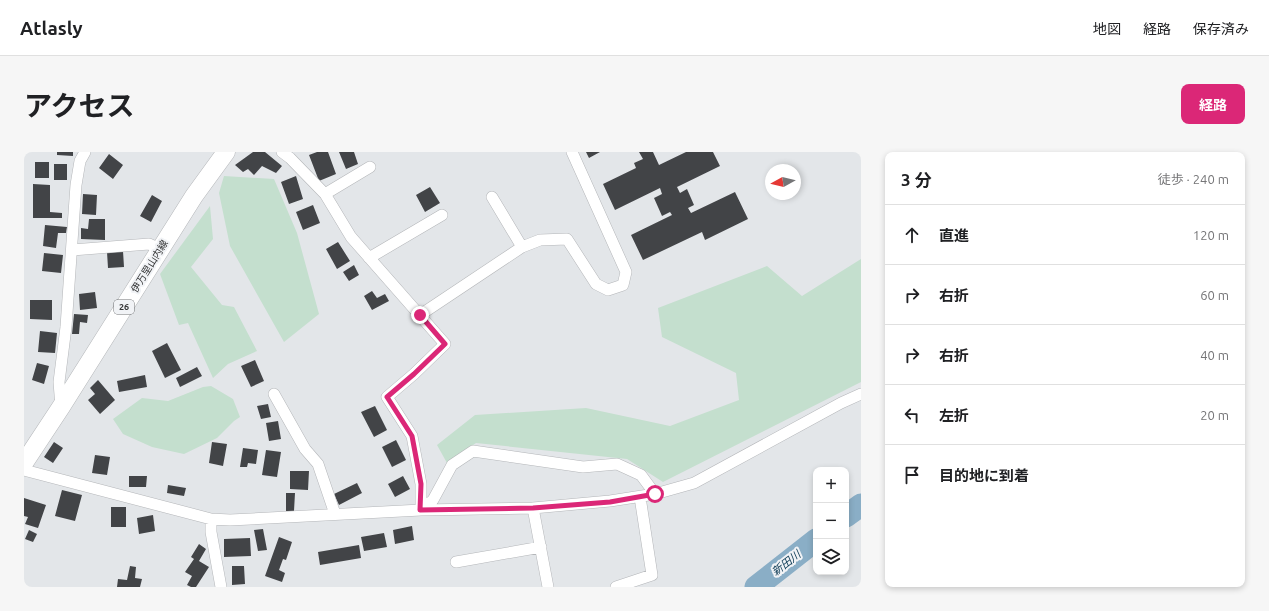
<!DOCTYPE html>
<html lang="ja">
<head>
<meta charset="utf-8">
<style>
	:root { --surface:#fff; --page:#f6f6f6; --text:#202124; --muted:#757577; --line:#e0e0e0; --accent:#db2777 }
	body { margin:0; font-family:Ubuntu,"Noto Sans JP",sans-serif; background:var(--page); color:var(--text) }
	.controls { position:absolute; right:12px; bottom:12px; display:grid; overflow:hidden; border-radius:8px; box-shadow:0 2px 6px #0003 }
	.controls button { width:36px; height:36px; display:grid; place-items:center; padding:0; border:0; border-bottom:1px solid var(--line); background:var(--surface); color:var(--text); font:20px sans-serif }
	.compass { position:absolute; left:741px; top:12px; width:36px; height:36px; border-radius:50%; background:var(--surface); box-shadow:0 2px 6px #0003; rotate:262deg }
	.stop { position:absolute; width:12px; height:12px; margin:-9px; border:3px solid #db2777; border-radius:50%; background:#fff }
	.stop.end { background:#db2777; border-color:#fff; box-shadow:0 1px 4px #0008 }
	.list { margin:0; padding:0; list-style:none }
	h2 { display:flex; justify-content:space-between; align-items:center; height:52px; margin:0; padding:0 16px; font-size:17px }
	h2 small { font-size:13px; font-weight:400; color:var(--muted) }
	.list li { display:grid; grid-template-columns:26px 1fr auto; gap:12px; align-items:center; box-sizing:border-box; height:60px; padding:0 16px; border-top:1px solid var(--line) }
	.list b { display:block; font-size:15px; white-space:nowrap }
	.list em { font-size:13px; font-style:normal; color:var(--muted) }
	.icon { flex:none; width:22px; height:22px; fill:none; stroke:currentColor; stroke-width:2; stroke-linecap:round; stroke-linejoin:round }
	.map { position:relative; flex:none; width:837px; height:435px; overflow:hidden; border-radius:8px }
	header { display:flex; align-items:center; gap:24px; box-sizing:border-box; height:56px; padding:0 20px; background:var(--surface); border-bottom:1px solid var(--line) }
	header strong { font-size:19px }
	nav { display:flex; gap:22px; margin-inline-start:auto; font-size:14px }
	.intro { display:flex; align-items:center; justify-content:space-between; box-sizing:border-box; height:96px; padding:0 24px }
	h1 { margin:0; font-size:28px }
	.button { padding:10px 18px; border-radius:8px; background:var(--accent); color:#fff; font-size:14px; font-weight:700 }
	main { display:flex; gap:24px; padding:0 24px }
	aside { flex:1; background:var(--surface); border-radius:8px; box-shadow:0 2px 6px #0003 }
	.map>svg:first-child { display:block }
</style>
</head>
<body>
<header>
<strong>Atlasly</strong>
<nav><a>地図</a><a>経路</a><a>保存済み</a></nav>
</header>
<div class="intro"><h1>アクセス</h1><a class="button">経路</a></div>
<main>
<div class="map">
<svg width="837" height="435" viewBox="0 0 837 435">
	<rect width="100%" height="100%" fill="#e3e6e9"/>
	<!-- green -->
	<path fill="#c4dfce" d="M200 24 250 27 273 81 295 162 260 190 206 94 195 41Z
		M186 54 189 87 167 115 198 153 210 155 233 199 204 212 189 226 164 171 155 173 136 122Z
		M837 107V230L639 330 603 307 452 291 423 311 413 293 451 263 562 256 646 274 715 248 712 221 638 185 634 156 743 114 778 144Z
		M187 234 209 247 216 265 210 269 193 286 160 302 128 295 99 282 89 267 118 246 144 249 179 235Z"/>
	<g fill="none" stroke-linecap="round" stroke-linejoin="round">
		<!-- river -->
		<path stroke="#8aaec6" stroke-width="23" d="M822 364 837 353
			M732 435 792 388"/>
	</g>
	<!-- building -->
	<path fill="#424447" d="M33 0H49V4L33 3Z
		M229 0H241L258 14 252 21 238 14 230 23 224 17 219 20 211 13Z
		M293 0H304L312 22 295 29 285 3Z
		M315 0H330L334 12 322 17Z
		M562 0H576L565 6Z
		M615 0H629L635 13 662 0H689L696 14 653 35 656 41 663 37 670 53 664 56 667 61 711 40 724 67 681 88 678 80 619 108 607 83 648 63 646 60 638 64 630 46 638 42 636 36 591 58 579 32 612 16 610 11 619 7Z
		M85 2 99 13 89 27 75 16Z
		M11 10H25V26H11Z
		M30 12H43V28H30Z
		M272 24 279 47 265 52 257 30Z
		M9 32 26 33V60L38 61V66H9Z
		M406 35 416 51 401 60 392 43Z
		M59 42 73 43 72 63 58 62Z
		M128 43 138 49 127 70 116 64Z
		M289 53 296 71 279 78 272 60Z
		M65 67H81V88L57 87V76L64 77Z
		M21 73 43 75 42 81H34L32 96 19 94Z
		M314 90 326 109 313 117 302 97Z
		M99 99 100 115 84 116 83 100Z
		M20 101 39 103 37 121 18 119Z
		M330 113 335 123 325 129 319 120Z
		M348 139 353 146 361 142 365 149 348 158 340 144Z
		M71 140 73 156 56 158 55 142Z
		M6 148H28V168L6 167Z
		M50 162 64 163 63 171 56 170 55 182H48Z
		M16 179 33 181 31 201 14 200Z
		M143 191 157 218 141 226 128 199Z
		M231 208 240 229 227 235 217 214Z
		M13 211 25 214 20 232 8 228Z
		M173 215 178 224 156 235 152 226Z
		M121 223 123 235 95 240 93 229Z
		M74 228 91 248 76 262 64 248 71 242 66 236Z
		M244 252 247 265 237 267 233 254Z
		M351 254 363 278 350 285 337 260Z
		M254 269 257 287 245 289 242 271Z
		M372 288 382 308 368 315 358 295Z
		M30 290 39 296 29 311 20 305Z
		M188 290 203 292 199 314 185 311Z
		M219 296 234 298 232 312 224 311 223 315H216Z
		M242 298 257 300 253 325 238 323Z
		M71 303 86 305 83 323 68 321Z
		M266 319H285L284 338 266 337Z
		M105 324H123L122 335H105Z
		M379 324 386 337 371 345 364 332Z
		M333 331 338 341 315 353 310 342Z
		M144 333 162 336 160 344 143 341Z
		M38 338 58 343 51 369 31 364Z
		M262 341H271L270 359H262Z
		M0 346 22 353 14 376 1 372 4 365 0 364Z
		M87 355H102V375H87Z
		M129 363 131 379 115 382 113 366Z
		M388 374 390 388 371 392 369 378Z
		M239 377 243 398 234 399 230 378Z
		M5 378 13 382 9 390 1 387Z
		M360 381 363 395 340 399 337 385Z
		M255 385 268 390 262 408 259 407 255 418 261 421 258 430 241 424Z
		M226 386 227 404 200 405V387Z
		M175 392 182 397 175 409 185 415 172 435H167L163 433 168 424 161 420 170 407 167 405Z
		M335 393 337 406 296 413 294 400Z
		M106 414 112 415 111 426 118 427 116 435H93L94 427 103 428Z
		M208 414H220L221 432 208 433Z"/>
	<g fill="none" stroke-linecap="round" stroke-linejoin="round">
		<defs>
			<path id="street" d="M258 0 266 6 301 42 327 85 421 192 390 222 363 245 388 284 397 332V358
				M301 42 346 15
				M468 45 498 95
				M48 98 125 92 136 97
				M345 106 418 63
				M396 163 498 95 516 88 543 87 572 132 584 138 599 133 602 120 548 0
				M250 242 281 297 294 312 311 362
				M37 255 35 230 42 175 52 33 56 9 61 0
				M0 318 187 367 206 368 397 358 509 356 586 349 631 342 670 331 817 251 837 242
				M509 356 524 435
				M397 358 409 348 428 313 449 299 559 315 593 312 617 323 631 342
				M187 367V380L197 435
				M432 410 517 395
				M592 435 628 423 616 345"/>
			<path id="primary" d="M0 311 37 255 170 44 202 0"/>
		</defs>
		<!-- street casing -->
		<use href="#street" stroke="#b4b6b9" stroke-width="12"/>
		<!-- primary casing -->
		<use href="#primary" stroke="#b4b6b9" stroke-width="19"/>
		<!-- street -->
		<use href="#street" stroke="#fff" stroke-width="11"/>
		<!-- primary -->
		<use href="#primary" stroke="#fff" stroke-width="18"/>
	</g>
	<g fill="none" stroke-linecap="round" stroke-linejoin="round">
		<!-- route -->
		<path stroke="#db2777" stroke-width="5" d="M396 163 421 192 390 222 363 245 388 284 397 332 396 358 509 356 586 350 631 342"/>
	</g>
	<g text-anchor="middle" stroke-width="4" stroke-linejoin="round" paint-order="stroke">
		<!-- shield labels -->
		<rect fill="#f1f3f6" stroke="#6d6f70" stroke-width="1" x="90" y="148" width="20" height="14" rx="3"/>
		<g font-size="9" font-weight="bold" fill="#353637">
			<text x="100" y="158">26</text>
		</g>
		<!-- street labels -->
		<g font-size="10" fill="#353637" stroke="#f1f3f6">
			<text transform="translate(125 114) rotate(-58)" y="4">伊万里山内線</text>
		</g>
		<!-- water labels -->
		<g font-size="11" font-style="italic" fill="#0d3b55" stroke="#f1f3f6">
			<text transform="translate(762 411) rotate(-38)" y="4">新田川</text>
		</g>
	</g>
</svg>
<div class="controls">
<button>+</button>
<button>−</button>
<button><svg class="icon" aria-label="layers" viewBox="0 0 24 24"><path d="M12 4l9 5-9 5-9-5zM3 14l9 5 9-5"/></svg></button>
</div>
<svg class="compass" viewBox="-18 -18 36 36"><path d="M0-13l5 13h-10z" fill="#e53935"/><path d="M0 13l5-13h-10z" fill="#757577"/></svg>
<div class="stop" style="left:631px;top:342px"></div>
<div class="stop end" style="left:396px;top:163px"></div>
</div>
<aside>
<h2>3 分<small>徒歩 · 240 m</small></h2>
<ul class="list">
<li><svg class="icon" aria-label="ahead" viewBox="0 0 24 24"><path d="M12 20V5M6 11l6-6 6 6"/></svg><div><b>直進</b></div><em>120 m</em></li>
<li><svg class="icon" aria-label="right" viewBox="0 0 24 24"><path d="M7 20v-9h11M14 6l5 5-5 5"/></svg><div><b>右折</b></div><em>60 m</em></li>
<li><svg class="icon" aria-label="right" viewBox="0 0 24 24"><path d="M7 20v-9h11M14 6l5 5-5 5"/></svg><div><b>右折</b></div><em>40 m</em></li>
<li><svg class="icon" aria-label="left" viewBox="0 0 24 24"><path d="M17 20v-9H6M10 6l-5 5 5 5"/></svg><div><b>左折</b></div><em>20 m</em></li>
<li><svg class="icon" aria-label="arrive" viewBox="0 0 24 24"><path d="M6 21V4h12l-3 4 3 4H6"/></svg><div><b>目的地に到着</b></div></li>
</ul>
</aside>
</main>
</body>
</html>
